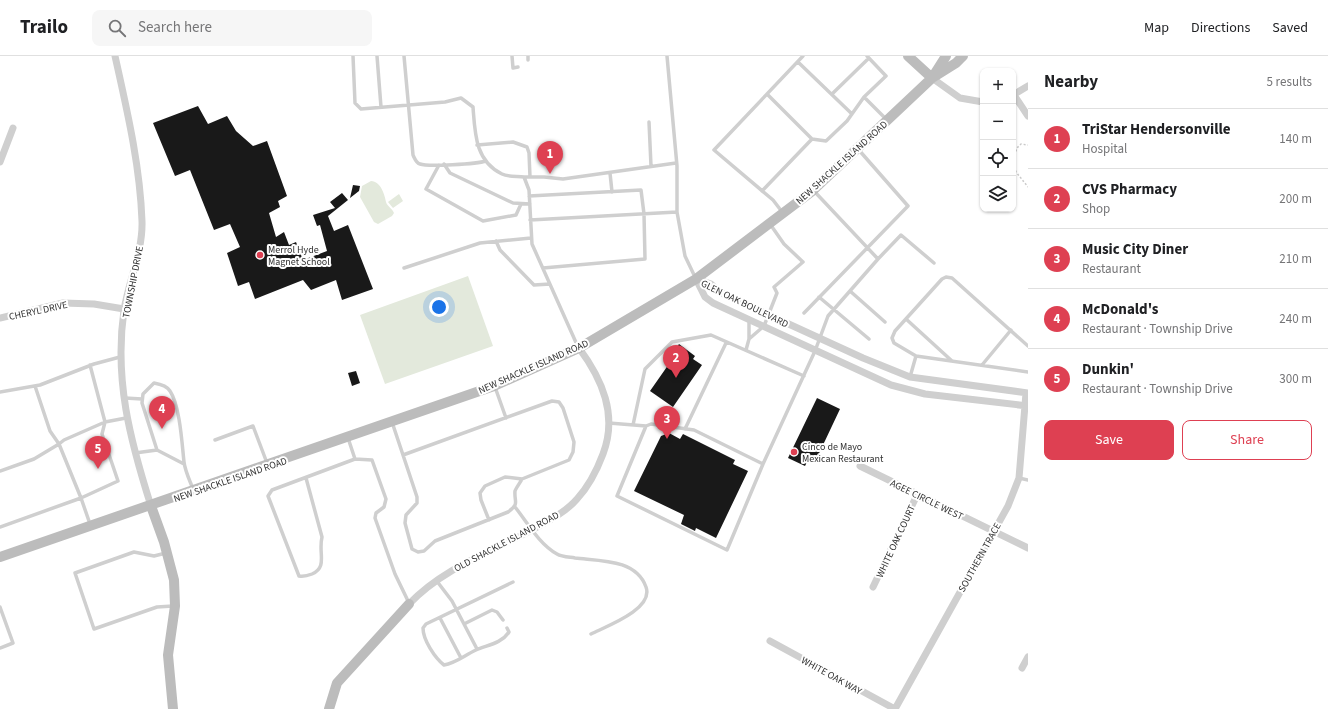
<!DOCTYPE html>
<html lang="en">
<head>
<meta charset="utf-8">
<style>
	:root { --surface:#fff; --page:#f6f6f6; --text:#202124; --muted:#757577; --line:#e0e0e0; --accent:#de4052 }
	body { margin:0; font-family:"Source Sans 3",sans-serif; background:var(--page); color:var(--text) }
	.controls { position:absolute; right:12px; top:12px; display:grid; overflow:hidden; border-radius:8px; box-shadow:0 1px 3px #0004 }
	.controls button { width:36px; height:36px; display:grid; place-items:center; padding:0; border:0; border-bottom:1px solid var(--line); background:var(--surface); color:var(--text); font:20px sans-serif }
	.you { position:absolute; left:439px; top:251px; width:14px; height:14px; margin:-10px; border:3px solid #fff; border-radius:50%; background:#1a73e8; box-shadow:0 0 0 6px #1a73e833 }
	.badge { display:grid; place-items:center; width:26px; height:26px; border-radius:50%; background:var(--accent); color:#fff; font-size:13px; font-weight:700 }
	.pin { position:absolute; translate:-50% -33px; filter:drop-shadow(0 1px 2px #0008) }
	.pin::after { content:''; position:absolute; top:21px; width:14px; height:12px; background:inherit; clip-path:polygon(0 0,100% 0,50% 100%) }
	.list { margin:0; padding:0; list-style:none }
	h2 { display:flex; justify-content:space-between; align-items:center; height:52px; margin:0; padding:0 16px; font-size:17px }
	h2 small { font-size:13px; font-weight:400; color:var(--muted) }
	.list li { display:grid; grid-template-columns:26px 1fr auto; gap:12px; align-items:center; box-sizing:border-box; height:60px; padding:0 16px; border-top:1px solid var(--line) }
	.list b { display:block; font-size:15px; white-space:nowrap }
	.list p { margin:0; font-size:13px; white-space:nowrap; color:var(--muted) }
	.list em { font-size:13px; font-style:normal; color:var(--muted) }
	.actions { display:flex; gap:8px; padding:12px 16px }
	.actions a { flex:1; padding:9px 0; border:1px solid var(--accent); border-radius:8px; text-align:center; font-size:14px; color:var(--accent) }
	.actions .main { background:var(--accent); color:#fff }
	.icon { flex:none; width:22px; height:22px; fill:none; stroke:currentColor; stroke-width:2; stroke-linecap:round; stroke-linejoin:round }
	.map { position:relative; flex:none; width:1028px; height:653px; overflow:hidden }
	header { display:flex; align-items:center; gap:24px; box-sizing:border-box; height:56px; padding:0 20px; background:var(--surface); border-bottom:1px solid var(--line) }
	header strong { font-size:19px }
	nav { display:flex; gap:22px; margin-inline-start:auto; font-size:14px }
	.search { width:280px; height:36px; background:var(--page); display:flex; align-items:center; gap:10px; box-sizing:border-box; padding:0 14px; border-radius:8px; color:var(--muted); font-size:15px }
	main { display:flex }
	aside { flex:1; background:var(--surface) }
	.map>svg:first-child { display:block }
</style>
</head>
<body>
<header>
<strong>Trailo</strong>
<div class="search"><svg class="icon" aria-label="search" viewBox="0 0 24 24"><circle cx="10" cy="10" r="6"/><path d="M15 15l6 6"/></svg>Search here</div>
<nav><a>Map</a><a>Directions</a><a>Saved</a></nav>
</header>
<main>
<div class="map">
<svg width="1028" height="653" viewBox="0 0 1028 653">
	<rect width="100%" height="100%" fill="#fff"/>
	<!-- green -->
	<path fill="#e3e9dc" d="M371 125C381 125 385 140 386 146 387 150 392 152 394 157L392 160 378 168 374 166 360 141 362 130Z
		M399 138 403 145 393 152 388 146Z
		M468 220 493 290 385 328 360 259Z"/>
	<!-- building -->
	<path fill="#191919" d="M198 50 208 68 227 60 236 75 253 90 267 85 287 140 278 145 280 151 269 157 276 181 284 176 289 189 296 186 303 204 327 195 320 169 317 170 313 159 335 152 330 146 342 137 348 144 328 160 334 175 348 169 373 233 342 244 336 224 311 234 303 224 255 243 249 226 238 230 227 197 240 191 230 168 214 174 190 114 175 120 153 67Z
		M353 129 360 130 359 135 350 142Z
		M679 288 695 300 693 303 702 309 673 351 650 335 671 305 669 303Z
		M356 315 360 327 352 330 348 317Z
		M817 342 840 353 815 406 809 402 805 410 788 402Z
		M669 377 680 383 683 378 735 404 733 408 748 415 716 482 696 472 695 475 681 468 684 459 634 435 661 380Z"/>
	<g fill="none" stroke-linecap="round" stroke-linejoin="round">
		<!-- path -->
		<path stroke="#c9c9c9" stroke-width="1.5" stroke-dasharray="2 2" stroke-linecap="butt" d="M1013 103 1017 92 1021 88 1028 89
			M1013 107 1016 116 1028 131"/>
		<!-- lane -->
		<path stroke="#cfcfcf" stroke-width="3.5" d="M353 0 355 47 361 53 445 46 461 42 473 51C475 77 475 105 502 118 508 121 518 120 524 121L529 134 532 188 578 291
			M377 0 381 51
			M404 0 413 99C415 103 416 107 420 108 428 111 477 108 486 105
			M512 0 513 12 518 11
			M528 0V4
			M667 0 677 110V156L685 200 695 221
			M867 0 886 20 864 41 886 63
			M798 6 852 58
			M767 38 812 83
			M832 38 869 2
			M649 66 651 110
			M477 89 513 86 527 91 529 97 530 121
			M444 108 450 117 513 147 530 148
			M439 109 426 133 483 165 516 159 521 148
			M610 117 612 136
			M524 121H544L563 123 676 107
			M762 135 812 83 826 85 847 65 864 41
			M529 140 641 134 644 158 645 203 543 212
			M783 157 773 144 714 94 803 0
			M530 164 677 156
			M496 185 500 194 534 229 550 228
			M878 203 901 179 934 207
			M404 212 480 187 531 182
			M850 235 885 266
			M819 241 869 283
			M804 257 908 150 858 93
			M906 263 952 305
			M749 283 764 270 777 237 774 231 803 206 784 188 770 168
			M746 294 749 283V263
			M916 300 1028 316
			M982 309 1011 274
			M910 321 916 300 894 287 892 282 895 275 942 223 946 221 952 222 1028 290
			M35 330 50 375 59 388 64 384 105 366 126 362
			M495 331 506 362
			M0 336 40 329 94 308 120 301
			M125 342 142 343
			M392 366 417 441V447L406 459 405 467 412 493 418 496 424 495 435 485 508 456C520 447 514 447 515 435 516 432 520 427 522 423L569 404 573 396 574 386 563 352 559 346 552 345 403 399
			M609 367 646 370 651 368 694 374 763 408 815 295 828 260 878 203 814 135
			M633 369 645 313 672 286 711 279 804 320
			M646 370 617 440 727 494 763 408
			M685 373 726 287
			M348 382 355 403
			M215 384 253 370 267 407
			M157 394 142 347 143 338 154 327C160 328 167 330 170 335 180 350 182 388 184 406 185 415 190 425 193 433
			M135 397 157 394 184 408
			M0 415 34 403 59 388 81 442 118 425 102 378 105 366 90 309
			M306 422 322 481C318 497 328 511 312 518 307 520 304 521 299 520L268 440 272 434 355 403 372 404 386 443 384 451 376 457 375 462 395 518 409 547
			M1019 422 1028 424
			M515 451C527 466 539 488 557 498 562 501 569 501 575 502 600 505 636 503 646 531 654 553 607 570 591 578
			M489 464 481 444 480 437 485 430 505 421 522 423
			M0 471 81 442 90 468
			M166 497 154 500 134 496 75 517 94 573 157 551 173 550
			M436 524 452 545 477 593
			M0 551 13 587 0 592
			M440 562 461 602
			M464 568 492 554 497 556 503 564
			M507 572 509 576C501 588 487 589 476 594 465 599 456 607 444 609 435 602 423 584 423 572L426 568 513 526"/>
		<!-- street -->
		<path stroke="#cfcfcf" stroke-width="7" d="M115 0C127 54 140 109 142 165 143 195 129 224 124 254 114 323 130 384 151 450
			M932 22 960 42 983 46
			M1013 39 1028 30
			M1014 39 1028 60
			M0 106 13 72
			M696 223 705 241 713 247 891 329 925 338 1028 350
			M696 223 711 228 720 236 769 259 863 302 910 321 1028 337
			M0 262 63 247 94 248 124 253
			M860 410 1028 492
			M873 531 917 439
			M409 548C442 513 488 497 530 475 546 466 565 457 577 443 589 430 597 414 603 398 618 359 602 323 579 292
			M770 585 895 653
			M1022 612 1028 601
			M895 653 1008 450 1019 422 1026 337"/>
		<!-- secondary -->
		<path stroke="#bcbcbc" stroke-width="10" d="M908 0 932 22
			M934 19 946 0
			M151 450 164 486 174 524 175 550 168 599 173 653
			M0 501 494 330 579 292 696 223 811 136 932 22 956 7 963 0
			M329 653 337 627 409 548"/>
	</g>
	<!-- markers -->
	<g fill="#de4052" stroke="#fff" stroke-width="1.5">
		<circle cx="260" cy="199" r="4"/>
		<circle cx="794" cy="396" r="4"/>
	</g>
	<g text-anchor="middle" stroke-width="4" stroke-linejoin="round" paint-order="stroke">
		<!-- street labels -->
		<g font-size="10" fill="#323232" stroke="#fff">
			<text transform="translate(841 106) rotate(-42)" y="4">NEW SHACKLE ISLAND ROAD</text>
			<text transform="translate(132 226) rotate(-79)" y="4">TOWNSHIP DRIVE</text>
			<text transform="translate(745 247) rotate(26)" y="4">GLEN OAK BOULEVARD</text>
			<text transform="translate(38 254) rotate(-12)" y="4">CHERYL DRIVE</text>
			<text transform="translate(533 310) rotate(-24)" y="4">NEW SHACKLE ISLAND ROAD</text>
			<text transform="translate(230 423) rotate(-19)" y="4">NEW SHACKLE ISLAND ROAD</text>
			<text transform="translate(927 443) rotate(26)" y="4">AGEE CIRCLE WEST</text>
			<text transform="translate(506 485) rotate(-28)" y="4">OLD SHACKLE ISLAND ROAD</text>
			<text transform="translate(895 485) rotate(-65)" y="4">WHITE OAK COURT</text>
			<text transform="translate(979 501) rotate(-61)" y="4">SOUTHERN TRACE</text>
			<text transform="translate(832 619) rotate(29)" y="4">WHITE OAK WAY</text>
		</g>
		<!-- poi labels -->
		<g font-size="10" fill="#323232" stroke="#fff" text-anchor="start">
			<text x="268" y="197">Merrol Hyde<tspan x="268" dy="12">Magnet School</tspan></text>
			<text x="802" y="394">Cinco de Mayo<tspan x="802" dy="12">Mexican Restaurant</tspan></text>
		</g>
	</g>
</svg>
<div class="controls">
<button>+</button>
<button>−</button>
<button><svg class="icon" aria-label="locate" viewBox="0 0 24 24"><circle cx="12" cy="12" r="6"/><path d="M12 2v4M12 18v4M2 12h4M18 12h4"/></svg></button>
<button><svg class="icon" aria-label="layers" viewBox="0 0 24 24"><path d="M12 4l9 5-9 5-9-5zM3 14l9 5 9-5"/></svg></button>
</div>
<div class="you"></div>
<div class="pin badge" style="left:550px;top:118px">1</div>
<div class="pin badge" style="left:676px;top:322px">2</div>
<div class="pin badge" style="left:667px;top:383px">3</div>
<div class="pin badge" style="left:162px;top:373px">4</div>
<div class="pin badge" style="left:98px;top:413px">5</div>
</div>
<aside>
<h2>Nearby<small>5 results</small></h2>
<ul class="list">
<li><span class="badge">1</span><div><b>TriStar Hendersonville</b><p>Hospital</p></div><em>140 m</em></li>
<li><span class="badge">2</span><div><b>CVS Pharmacy</b><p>Shop</p></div><em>200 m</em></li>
<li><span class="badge">3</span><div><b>Music City Diner</b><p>Restaurant</p></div><em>210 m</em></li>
<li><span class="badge">4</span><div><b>McDonald's</b><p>Restaurant · Township Drive</p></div><em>240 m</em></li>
<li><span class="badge">5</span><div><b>Dunkin'</b><p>Restaurant · Township Drive</p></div><em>300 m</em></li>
</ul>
<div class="actions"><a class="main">Save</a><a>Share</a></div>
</aside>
</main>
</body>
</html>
